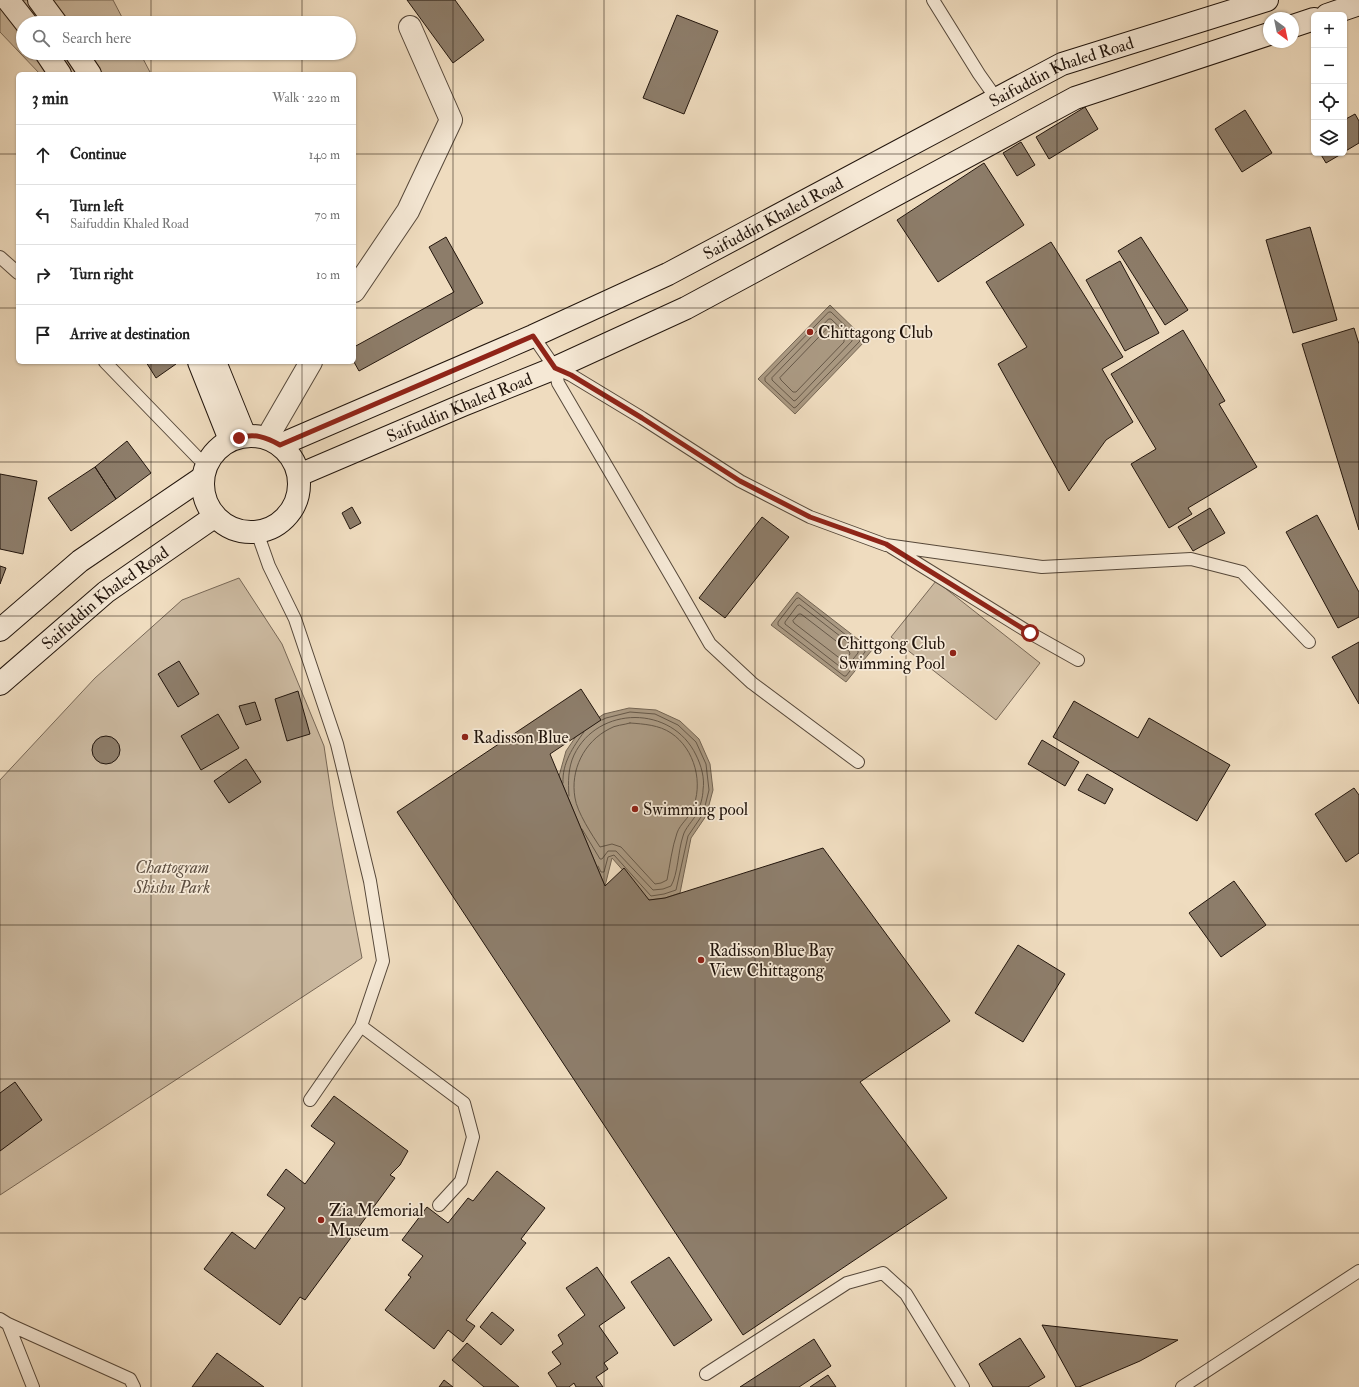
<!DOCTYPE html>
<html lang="en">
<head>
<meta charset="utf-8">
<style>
	:root { --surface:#fff; --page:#f6f6f6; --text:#222; --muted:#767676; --line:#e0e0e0 }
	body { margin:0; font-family:"IM FELL Double Pica",serif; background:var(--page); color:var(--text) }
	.controls { position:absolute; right:12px; top:12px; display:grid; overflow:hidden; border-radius:6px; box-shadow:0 1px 3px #0004 }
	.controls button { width:36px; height:36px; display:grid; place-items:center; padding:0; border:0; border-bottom:1px solid var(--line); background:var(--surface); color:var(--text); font:20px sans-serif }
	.compass { position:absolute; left:1263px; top:12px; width:36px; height:36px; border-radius:50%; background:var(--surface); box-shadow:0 1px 3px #0004; rotate:147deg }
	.stop { position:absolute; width:12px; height:12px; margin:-9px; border:3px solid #8f2418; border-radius:50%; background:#fff }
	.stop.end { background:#8f2418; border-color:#fff; box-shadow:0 1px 4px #0008 }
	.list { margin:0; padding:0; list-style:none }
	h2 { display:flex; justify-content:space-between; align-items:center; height:52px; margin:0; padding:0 16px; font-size:17px }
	h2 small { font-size:13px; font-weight:400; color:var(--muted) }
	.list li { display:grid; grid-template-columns:26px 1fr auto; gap:12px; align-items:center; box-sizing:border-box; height:60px; padding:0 16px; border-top:1px solid var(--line) }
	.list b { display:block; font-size:15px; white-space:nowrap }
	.list p { margin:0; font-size:13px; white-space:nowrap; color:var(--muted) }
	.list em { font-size:13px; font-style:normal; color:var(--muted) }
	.icon { flex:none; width:22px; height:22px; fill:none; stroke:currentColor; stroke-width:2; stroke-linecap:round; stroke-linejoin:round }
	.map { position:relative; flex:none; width:1359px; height:1387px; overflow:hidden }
	.search { position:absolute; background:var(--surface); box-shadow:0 1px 3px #0004; left:16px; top:16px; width:340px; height:44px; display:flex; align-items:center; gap:10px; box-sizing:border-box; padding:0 14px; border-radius:22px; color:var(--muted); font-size:15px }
	.panel { position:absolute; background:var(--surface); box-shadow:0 1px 3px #0004; left:16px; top:72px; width:340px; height:292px; border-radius:6px }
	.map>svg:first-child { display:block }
</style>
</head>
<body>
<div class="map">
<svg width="1359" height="1387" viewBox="0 0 1359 1387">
	<rect width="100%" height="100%" fill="#efdcbf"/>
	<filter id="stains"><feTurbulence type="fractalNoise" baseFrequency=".005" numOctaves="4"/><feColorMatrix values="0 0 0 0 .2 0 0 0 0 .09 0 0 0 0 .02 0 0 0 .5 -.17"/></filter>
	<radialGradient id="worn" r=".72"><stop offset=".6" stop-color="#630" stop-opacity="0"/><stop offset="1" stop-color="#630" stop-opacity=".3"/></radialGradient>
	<!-- green -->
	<path fill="#ccbaa1" stroke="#786857" d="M0 0H113L125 23H23V53H140L151 74H40L0 32Z
		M239 578 282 644 324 746 333 806 362 958 0 1195V780L95 678 182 600Z
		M936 581 1040 663 996 720 891 637Z"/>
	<!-- water -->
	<path fill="#aa9982" stroke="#746553" d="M830 305 866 340 795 414 758 379Z
		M797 592 872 650 846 682 771 625Z
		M629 708 656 710 680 721 699 739 710 764 713 790 706 816 691 838 680 893 665 898 649 900 612 858 605 886 559 776 566 751 581 729 604 714Z"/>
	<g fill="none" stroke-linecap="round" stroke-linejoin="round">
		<!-- shore -->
		<path stroke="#665848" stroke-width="1" d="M829 312H831L859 339 860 341 796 407 794 408 765 381V378Z
			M829 319H831L852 339V341L796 400 794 401 772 380V378Z
			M829 327 831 328 844 339V342L796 392H793L781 380 780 378Z
			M799 598 865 650V652L846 676H844L778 625V622L796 599Z
			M800 605 858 650V653L845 669H843L785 624V622L797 606Z
			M799 614H801L849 651 850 654 845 660H842L794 623 793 621Z
			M630 723C644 724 659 725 671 733 695 749 704 784 692 810 689 818 680 824 677 833 672 847 670 865 667 880L661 883 655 884 621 847 612 844 600 847C592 835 577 812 575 798 570 770 584 742 609 729 615 725 624 725 630 723Z
			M563 783C562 763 573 747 584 732
			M569 796C568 782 568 768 574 755 598 705 672 705 696 755 701 765 705 778 703 790 703 797 700 807 697 813 693 821 685 828 683 836 678 851 678 874 671 886L663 889 653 890 616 851H608L602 859H600L582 829
			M598 866 601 872H604L608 857 614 855 651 896 664 894 676 890 688 836 703 814 709 790 706 764 696 742 678 725 655 714 630 712 606 718 602 720"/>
	</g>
	<!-- building -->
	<path fill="#8d7d6a" stroke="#23160d" d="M407 0H455L484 40 453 63Z
		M677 15 718 31 684 114 643 98Z
		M1085 107 1098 129 1049 159 1036 137Z
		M1245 110 1272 153 1242 172 1215 129Z
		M1355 114 1359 121V143L1344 152V120Z
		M1021 142 1035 165 1017 176 1003 153Z
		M1320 153H1343L1326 163Z
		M984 163 1024 225 938 282 897 220Z
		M1310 227 1337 320 1293 333 1266 240Z
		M446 237 483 303 359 371 354 362V347L454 292 429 247Z
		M1141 237 1188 310 1165 325 1118 251Z
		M1051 242 1123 357 1102 369 1133 422 1106 440 1069 491 998 364 1027 347 986 282Z
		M1120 261 1159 333 1125 351 1086 280Z
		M1354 328 1359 344V530L1302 344Z
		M1183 330 1225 401 1219 404 1257 467 1188 508 1192 514 1169 528 1131 464 1156 449 1111 374Z
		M146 362H176V364L156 378Z
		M127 441 151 473 116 499 95 467Z
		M95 467 116 499 71 531 48 498Z
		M0 474 37 481 23 554 0 549Z
		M352 507 361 523 350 529 342 513Z
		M1210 508 1225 533 1193 551 1178 527Z
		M1317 515 1359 592V617L1338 628 1286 532Z
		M762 517 789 537 725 618 699 598Z
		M0 566 6 568 0 584Z
		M1359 642V704L1332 657Z
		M179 661 199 694 178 707 158 674Z
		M581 689 601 720 550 754 605 886 624 868 649 900 665 898 823 848 950 1021 860 1082 947 1198 743 1335 397 812Z
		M298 691 310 734 287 741 275 699Z
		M1074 701 1138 738 1149 718 1230 765 1197 821 1053 737Z
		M255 702 261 720 246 725 239 706Z
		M218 714 239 748 201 770 181 736Z
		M92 750a14 14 0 1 1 28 0a14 14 0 1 1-28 0Z
		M1042 740 1079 762 1065 786 1028 764Z
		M246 759 261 782 229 803 214 781Z
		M1087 774 1113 789 1105 804 1078 790Z
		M1354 788 1359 795V853L1346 862 1315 814Z
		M1234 881 1266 925 1221 957 1189 913Z
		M1018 945 1065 974 1023 1042 975 1013Z
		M15 1082 42 1120 0 1151V1093Z
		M334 1096 408 1151 400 1165 390 1175 395 1178 305 1300 300 1297 280 1325 204 1269 232 1232 255 1249 285 1208 267 1195 286 1169 305 1184 335 1143 311 1126Z
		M497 1171 545 1208 521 1239 526 1243 466 1320 475 1326 463 1342 448 1330 434 1349 385 1310 411 1277 408 1275 423 1256 402 1240 427 1207 448 1223 468 1198 473 1201Z
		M669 1257 712 1320 674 1346 631 1282Z
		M597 1267 625 1308 599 1326 618 1353 604 1363 608 1369 596 1377 603 1387H576L574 1383 569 1387H557L548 1373 561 1364 552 1352 563 1344 558 1335 585 1315 566 1288Z
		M492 1312 514 1330 501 1345 480 1327Z
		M1042 1325 1178 1340 1140 1361 1079 1387H1076Z
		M1020 1338 1045 1377 1028 1387H993L979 1364Z
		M814 1339 831 1366 799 1387H740Z
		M467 1343 519 1387H484L452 1360Z
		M217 1353 264 1387H192Z
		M828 1375 836 1387H810Z
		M444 1380 453 1387H439Z"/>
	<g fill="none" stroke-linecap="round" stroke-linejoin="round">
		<defs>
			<path id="service" d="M933 0 979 74 996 98
				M0 257 18 273
				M533 336 555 368 558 383 675 583 710 644 752 683 858 762
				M105 362 198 458 207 462
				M555 368 571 375 642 418 740 481 810 517 886 545 1042 567 1191 559 1242 572 1309 642
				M257 532 269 566 295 619 337 744 370 881 383 961 361 1026 464 1103 473 1137 461 1181 439 1205
				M891 547 1030 633 1078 660
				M310 1100 361 1026
				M0 1319 8 1324 130 1379 134 1387
				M8 1324 33 1387
				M706 1374 847 1283 883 1273 906 1294 963 1387
				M1182 1387 1359 1271"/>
			<path id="minor" d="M354 291 408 211 451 120 410 27
				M267 438 311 362"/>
			<g id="secondary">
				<path d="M8 0 26 23"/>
				<path d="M39 0 56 23"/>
				<path d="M1327 15 1359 4"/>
				<path d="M1293 26 1314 19"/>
				<path d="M46 53 60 74"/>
				<path d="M76 53 90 74"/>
				<path d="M199 362 230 440"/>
				<path d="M215 362 245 436"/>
				<circle cx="251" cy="484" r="48"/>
				<path id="s1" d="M280 445 533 336 668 274 1062 64 1267 0"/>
				<path id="s2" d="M299 475 463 405 555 368 686 308 1075 98 1269 34"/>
				<path d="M0 630 80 561 202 478"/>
				<path id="s3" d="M0 684 106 592 214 517"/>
			</g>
		</defs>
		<!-- service casing -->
		<use href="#service" stroke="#56483a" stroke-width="14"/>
		<!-- minor casing -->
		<use href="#minor" stroke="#56483a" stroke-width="24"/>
		<!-- secondary casing -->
		<use href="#secondary" stroke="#23160d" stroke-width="24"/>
		<!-- service -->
		<use href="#service" stroke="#f5e8d5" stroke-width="12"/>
		<!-- minor -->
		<use href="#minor" stroke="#f5e8d5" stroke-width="22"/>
		<!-- secondary -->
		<use href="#secondary" stroke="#f5e8d5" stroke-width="22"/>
	</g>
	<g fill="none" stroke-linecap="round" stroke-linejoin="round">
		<!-- route -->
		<path stroke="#8f2418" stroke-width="5" d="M239 438C254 433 266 437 280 445L533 336 555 368 571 375 642 418 740 481 810 517 886 544 1030 633"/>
	</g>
	<!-- grid -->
	<path fill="none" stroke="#23160d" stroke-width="1" stroke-opacity="0.55" d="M151 0V23M302 0V23M453 0V1387M604 0V1387M755 0V1387M906 0V1387M1057 0V1387M1208 0V1387M151 53V74M302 53V74M0 154H18M354 154H1359M0 308H18M354 308H1359M151 362V1387M302 362V1387M0 462H1359M0 616H1359M0 771H1359M0 925H1359M0 1079H1359M0 1233H1359"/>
	<!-- markers -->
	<g fill="#8f2418" stroke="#f5e8d5" stroke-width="1.5">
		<circle cx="810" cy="332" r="4"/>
		<circle cx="953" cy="653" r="4"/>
		<circle cx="465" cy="737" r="4"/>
		<circle cx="635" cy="809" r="4"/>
		<circle cx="701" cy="960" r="4"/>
		<circle cx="321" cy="1220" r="4"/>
	</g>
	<g text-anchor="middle" stroke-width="3.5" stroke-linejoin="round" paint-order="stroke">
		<!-- street labels -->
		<g font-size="17" fill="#23160d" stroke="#f5e8d5">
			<text dy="6" stroke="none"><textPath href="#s1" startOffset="867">Saifuddin Khaled Road</textPath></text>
			<text dy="6" stroke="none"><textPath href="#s1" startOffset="543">Saifuddin Khaled Road</textPath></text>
			<text dy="6" stroke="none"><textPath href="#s2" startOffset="174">Saifuddin Khaled Road</textPath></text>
			<text dy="6" stroke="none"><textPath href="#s3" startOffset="136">Saifuddin Khaled Road</textPath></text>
		</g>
		<!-- poi labels -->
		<g font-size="17" fill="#23160d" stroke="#f5e8d5" text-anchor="start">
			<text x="818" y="338">Chittagong Club</text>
			<text x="945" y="649" text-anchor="end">Chittgong Club<tspan x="945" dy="20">Swimming Pool</tspan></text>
			<text x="473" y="743">Radisson Blue</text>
			<text x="643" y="815">Swimming pool</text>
			<text x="709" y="956">Radisson Blue Bay<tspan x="709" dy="20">View Chittagong</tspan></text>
			<text x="329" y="1216">Zia Memorial<tspan x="329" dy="20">Museum</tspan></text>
		</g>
		<!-- park labels -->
		<g font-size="17" font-style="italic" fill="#5e4f41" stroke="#f5e8d5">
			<text x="172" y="873">Chattogram<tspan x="172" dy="20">Shishu Park</tspan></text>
		</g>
	</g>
	<rect width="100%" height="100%" filter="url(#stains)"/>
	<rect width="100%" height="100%" fill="url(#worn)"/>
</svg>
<div class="controls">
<button>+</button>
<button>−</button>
<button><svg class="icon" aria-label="locate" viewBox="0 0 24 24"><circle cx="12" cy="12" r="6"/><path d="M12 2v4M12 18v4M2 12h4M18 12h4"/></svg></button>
<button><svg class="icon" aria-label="layers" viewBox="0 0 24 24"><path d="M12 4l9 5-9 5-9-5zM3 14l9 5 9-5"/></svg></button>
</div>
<svg class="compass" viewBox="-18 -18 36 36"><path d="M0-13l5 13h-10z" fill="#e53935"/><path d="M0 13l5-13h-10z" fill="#767676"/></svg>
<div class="stop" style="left:1030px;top:633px"></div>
<div class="stop end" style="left:239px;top:438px"></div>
<div class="search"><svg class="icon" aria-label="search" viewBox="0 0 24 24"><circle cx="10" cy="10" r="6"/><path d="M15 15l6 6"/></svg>Search here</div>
<section class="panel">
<h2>3 min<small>Walk · 220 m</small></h2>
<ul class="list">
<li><svg class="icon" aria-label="ahead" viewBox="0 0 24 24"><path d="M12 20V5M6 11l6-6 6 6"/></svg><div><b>Continue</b></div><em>140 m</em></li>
<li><svg class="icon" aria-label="left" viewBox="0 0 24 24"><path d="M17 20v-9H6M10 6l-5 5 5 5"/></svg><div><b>Turn left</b><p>Saifuddin Khaled Road</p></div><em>70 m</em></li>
<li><svg class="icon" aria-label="right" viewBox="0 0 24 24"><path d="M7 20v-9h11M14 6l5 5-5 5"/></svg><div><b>Turn right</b></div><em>10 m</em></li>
<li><svg class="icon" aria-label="arrive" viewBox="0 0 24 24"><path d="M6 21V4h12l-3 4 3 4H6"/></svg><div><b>Arrive at destination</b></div></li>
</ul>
</section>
</div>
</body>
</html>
